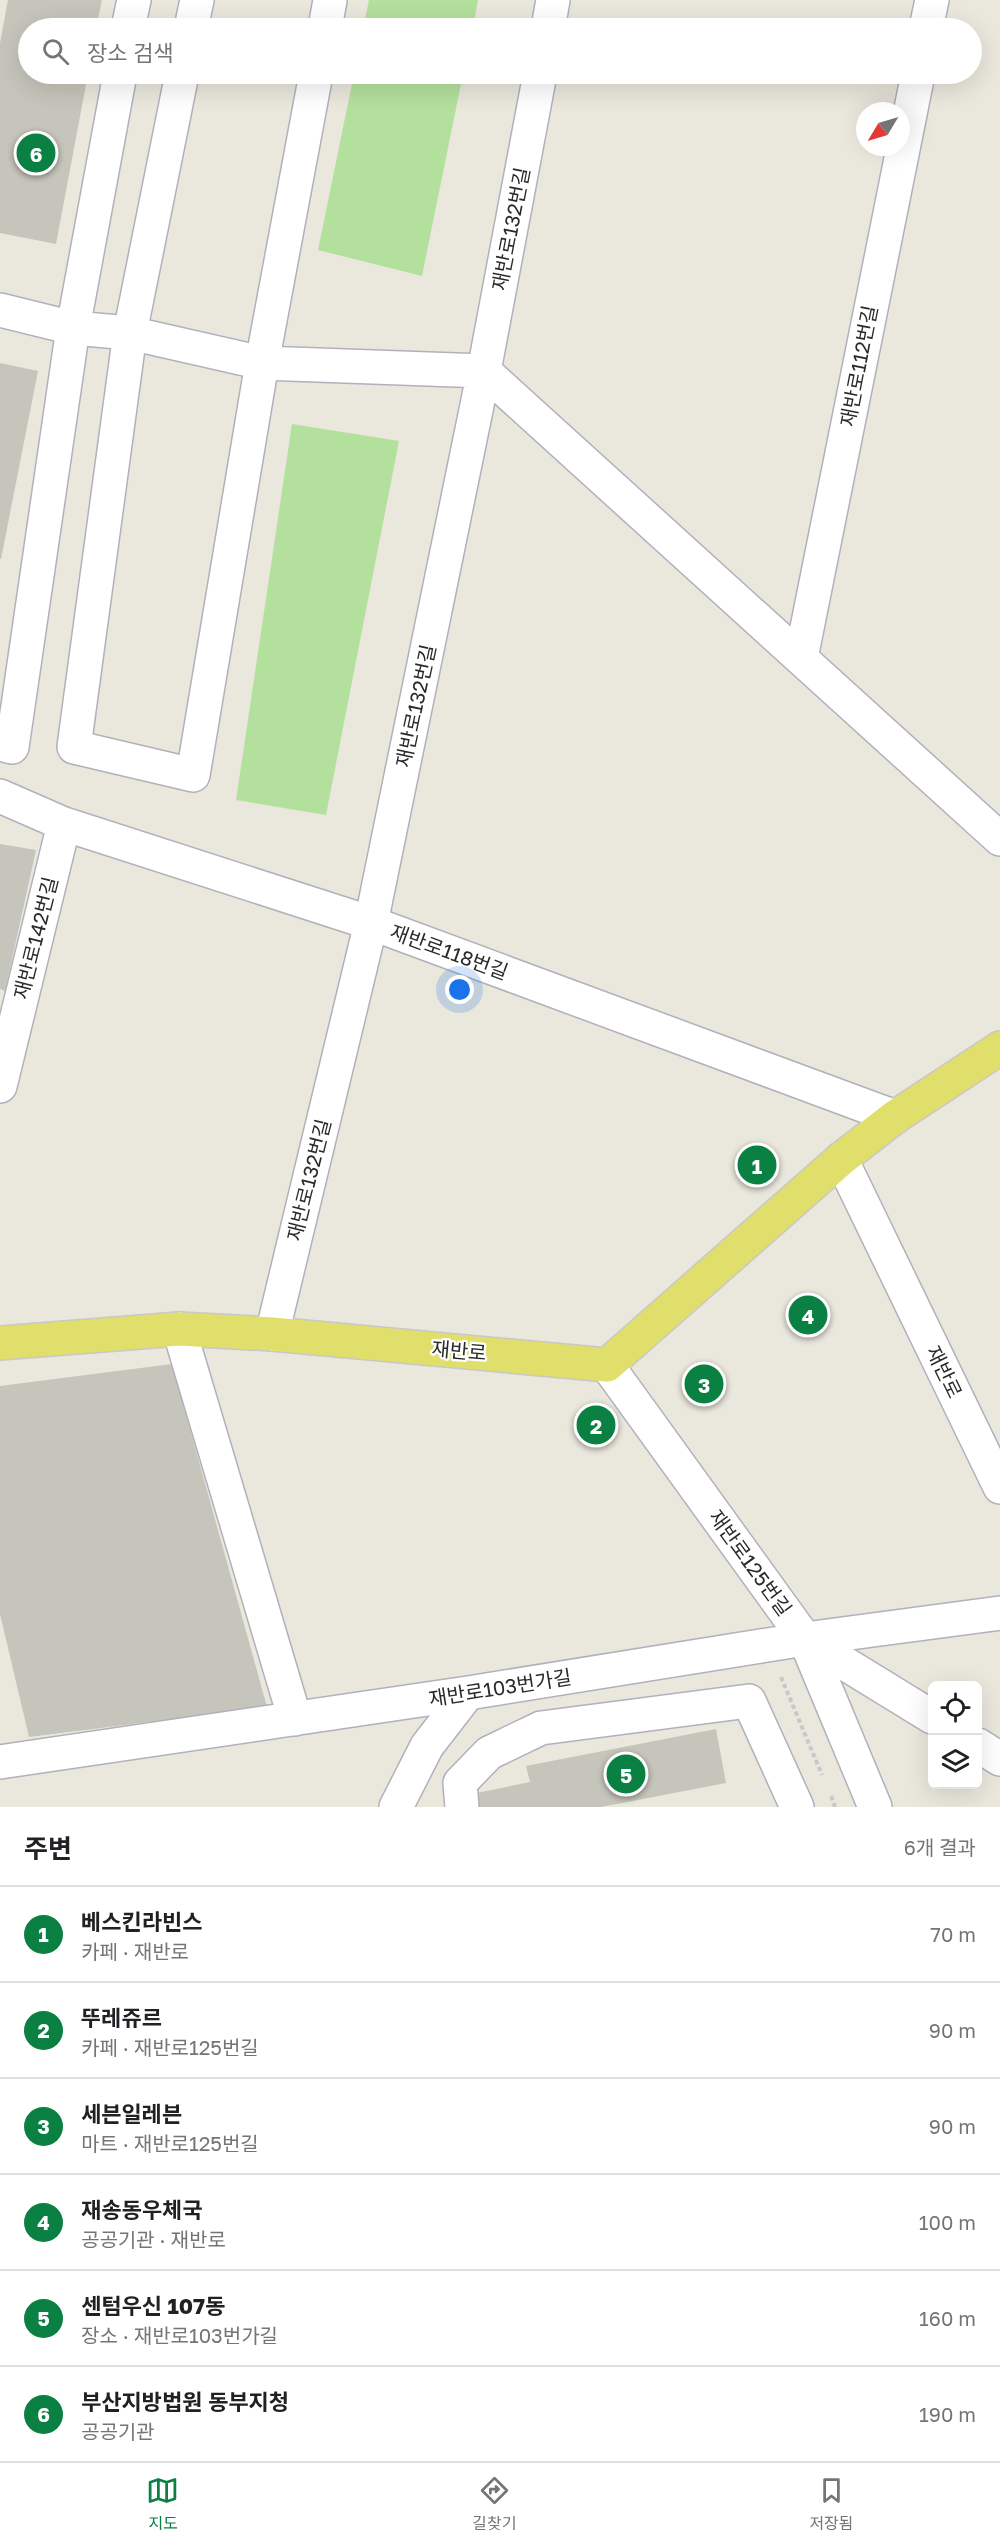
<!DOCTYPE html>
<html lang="ko">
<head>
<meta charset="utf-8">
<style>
	:root { --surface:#fff; --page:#f2f2f2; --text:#202124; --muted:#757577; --line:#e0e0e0; --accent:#0b8043 }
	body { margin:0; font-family:"Golos Text","Noto Sans KR",sans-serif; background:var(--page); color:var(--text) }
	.controls { position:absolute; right:18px; bottom:18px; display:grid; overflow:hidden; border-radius:9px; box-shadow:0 6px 24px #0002 }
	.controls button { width:54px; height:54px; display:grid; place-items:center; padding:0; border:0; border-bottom:2px solid var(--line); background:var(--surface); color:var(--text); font:30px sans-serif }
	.compass { position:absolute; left:856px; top:102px; width:54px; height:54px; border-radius:50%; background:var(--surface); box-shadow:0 6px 24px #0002; rotate:232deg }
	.you { position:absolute; left:460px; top:990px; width:21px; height:21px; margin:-15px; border:4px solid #fff; border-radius:50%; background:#1a73e8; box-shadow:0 0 0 9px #1a73e833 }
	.badge { display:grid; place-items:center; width:39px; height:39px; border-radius:50%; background:var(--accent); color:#fff; font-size:20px; font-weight:700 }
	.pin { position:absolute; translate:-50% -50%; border:3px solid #fff; box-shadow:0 2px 6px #0006 }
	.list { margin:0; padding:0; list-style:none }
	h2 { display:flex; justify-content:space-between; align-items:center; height:78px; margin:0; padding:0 24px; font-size:26px }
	h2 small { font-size:20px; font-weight:400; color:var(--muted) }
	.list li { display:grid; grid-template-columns:39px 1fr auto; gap:18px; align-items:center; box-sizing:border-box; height:96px; padding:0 24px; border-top:2px solid var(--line) }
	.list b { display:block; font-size:22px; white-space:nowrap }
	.list p { margin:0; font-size:20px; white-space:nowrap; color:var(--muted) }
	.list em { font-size:20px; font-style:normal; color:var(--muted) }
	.icon { flex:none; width:33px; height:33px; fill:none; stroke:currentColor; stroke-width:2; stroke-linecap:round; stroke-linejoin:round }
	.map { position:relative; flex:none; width:1000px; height:1807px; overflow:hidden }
	.search { position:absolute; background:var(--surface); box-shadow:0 6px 24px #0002; left:18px; right:18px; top:18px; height:66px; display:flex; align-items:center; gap:15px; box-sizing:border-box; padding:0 21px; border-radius:33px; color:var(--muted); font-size:22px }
	.sheet { height:654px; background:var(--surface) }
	nav { display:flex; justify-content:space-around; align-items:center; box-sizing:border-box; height:84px; border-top:2px solid var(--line); background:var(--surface); font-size:16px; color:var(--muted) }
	nav a { display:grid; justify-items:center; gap:3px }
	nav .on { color:var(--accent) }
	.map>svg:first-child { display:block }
</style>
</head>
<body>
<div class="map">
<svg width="1000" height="1807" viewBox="0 0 1000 1807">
	<rect width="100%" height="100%" fill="#eae7dd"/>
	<!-- pitch -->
	<path fill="#b4e09d" d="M369 0H478L473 28H363Z
		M354 74H463L422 276 318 250Z
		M292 424 399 441 326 815 236 800Z"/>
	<!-- building -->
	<path fill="#c6c5bb" d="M8 0H102L96 28H28V74H88L56 244 0 233V43Z
		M0 363 38 371 1 559H0Z
		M0 844 36 850 5 991 0 989Z
		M172 1364 267 1707 29 1737 0 1614V1386Z
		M716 1729 726 1783 601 1807H474L472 1794 530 1782 526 1766Z"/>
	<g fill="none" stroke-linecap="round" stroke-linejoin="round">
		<defs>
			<path id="minor" d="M128 28 134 0
				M191 28 197 0
				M325 28 330 0
				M548 28 553 0
				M926 28 932 0
				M182 74 130 333 74 747 193 775 262 363 316 74
				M0 310 73 328 130 333 262 363 484 371 1000 839
				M801 658 918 74
				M0 744 12 747 73 328 120 74
				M0 796 64 824 371 923 895 1117
				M0 1086 64 824
				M841 1159 1000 1487
				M179 1329 295 1719
				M272 1334 371 923 484 371 540 74
				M607 1365 805 1639 932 1717
				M805 1639 875 1807
				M978 1745 1000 1759
				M0 1762 468 1693 805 1639 1000 1613
				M396 1807 427 1746 468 1693
				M462 1807 460 1783 489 1753 541 1728 749 1701 797 1807"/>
			<path id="major" d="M0 1343 179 1329 272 1334 607 1365 841 1159 895 1117 1000 1048"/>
		</defs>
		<!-- minor casing -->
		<use href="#minor" stroke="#b1b1bc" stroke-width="36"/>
		<!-- major casing -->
		<use href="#major" stroke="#c8c8c8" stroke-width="36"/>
		<!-- path -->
		<path stroke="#c8c8c8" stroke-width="4" stroke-dasharray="4.5 3" stroke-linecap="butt" d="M781 1677 822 1775
			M831 1796 835 1807"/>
		<!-- minor -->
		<use href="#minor" stroke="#fff" stroke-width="33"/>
		<!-- major -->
		<use href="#major" stroke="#e0df6c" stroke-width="33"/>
	</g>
	<g text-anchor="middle" stroke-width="4.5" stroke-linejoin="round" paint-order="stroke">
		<!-- street labels -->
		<g font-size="20" fill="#2a2a2a" stroke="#fff">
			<text transform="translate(511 229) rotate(-79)" y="7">재반로132번길</text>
			<text transform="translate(859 366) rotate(-79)" y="7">재반로112번길</text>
			<text transform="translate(416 706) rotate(-78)" y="7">재반로132번길</text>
			<text transform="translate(36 938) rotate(-76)" y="7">재반로142번길</text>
			<text transform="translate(449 952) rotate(20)" y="7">재반로118번길</text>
			<text transform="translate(309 1180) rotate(-76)" y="7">재반로132번길</text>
			<text transform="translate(459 1351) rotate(5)" y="7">재반로</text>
			<text transform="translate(944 1372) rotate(64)" y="7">재반로</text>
			<text transform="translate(750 1563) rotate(54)" y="7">재반로125번길</text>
			<text transform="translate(500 1688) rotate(-9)" y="7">재반로103번가길</text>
		</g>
	</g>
</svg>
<div class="controls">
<button><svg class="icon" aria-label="locate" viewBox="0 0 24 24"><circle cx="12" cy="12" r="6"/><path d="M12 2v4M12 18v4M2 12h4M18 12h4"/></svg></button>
<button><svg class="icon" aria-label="layers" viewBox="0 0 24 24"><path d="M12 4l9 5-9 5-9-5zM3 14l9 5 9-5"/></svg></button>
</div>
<svg class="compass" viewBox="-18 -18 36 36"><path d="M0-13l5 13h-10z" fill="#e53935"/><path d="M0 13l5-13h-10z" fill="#757577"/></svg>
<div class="you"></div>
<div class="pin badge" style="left:757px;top:1165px">1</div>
<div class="pin badge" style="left:596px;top:1425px">2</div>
<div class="pin badge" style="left:704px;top:1384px">3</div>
<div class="pin badge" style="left:808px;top:1315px">4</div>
<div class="pin badge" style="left:626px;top:1774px">5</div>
<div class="pin badge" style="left:36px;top:153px">6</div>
<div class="search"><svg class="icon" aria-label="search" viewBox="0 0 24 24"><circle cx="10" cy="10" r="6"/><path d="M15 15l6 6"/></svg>장소 검색</div>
</div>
<section class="sheet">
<h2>주변<small>6개 결과</small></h2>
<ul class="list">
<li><span class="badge">1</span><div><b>베스킨라빈스</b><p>카페 · 재반로</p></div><em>70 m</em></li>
<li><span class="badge">2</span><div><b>뚜레쥬르</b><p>카페 · 재반로125번길</p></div><em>90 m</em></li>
<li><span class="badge">3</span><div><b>세븐일레븐</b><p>마트 · 재반로125번길</p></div><em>90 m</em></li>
<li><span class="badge">4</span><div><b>재송동우체국</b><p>공공기관 · 재반로</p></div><em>100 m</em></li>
<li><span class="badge">5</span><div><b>센텀우신 107동</b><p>장소 · 재반로103번가길</p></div><em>160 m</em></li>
<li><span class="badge">6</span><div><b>부산지방법원 동부지청</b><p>공공기관</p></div><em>190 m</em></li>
</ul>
</section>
<nav>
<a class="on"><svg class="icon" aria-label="map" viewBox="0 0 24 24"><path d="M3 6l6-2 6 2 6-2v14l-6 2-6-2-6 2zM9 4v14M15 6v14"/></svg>지도</a>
<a><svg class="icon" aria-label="directions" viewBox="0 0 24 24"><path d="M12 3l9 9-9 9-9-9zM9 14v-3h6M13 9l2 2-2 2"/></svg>길찾기</a>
<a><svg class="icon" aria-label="saved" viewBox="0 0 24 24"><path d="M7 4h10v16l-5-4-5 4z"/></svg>저장됨</a>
</nav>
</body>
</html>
